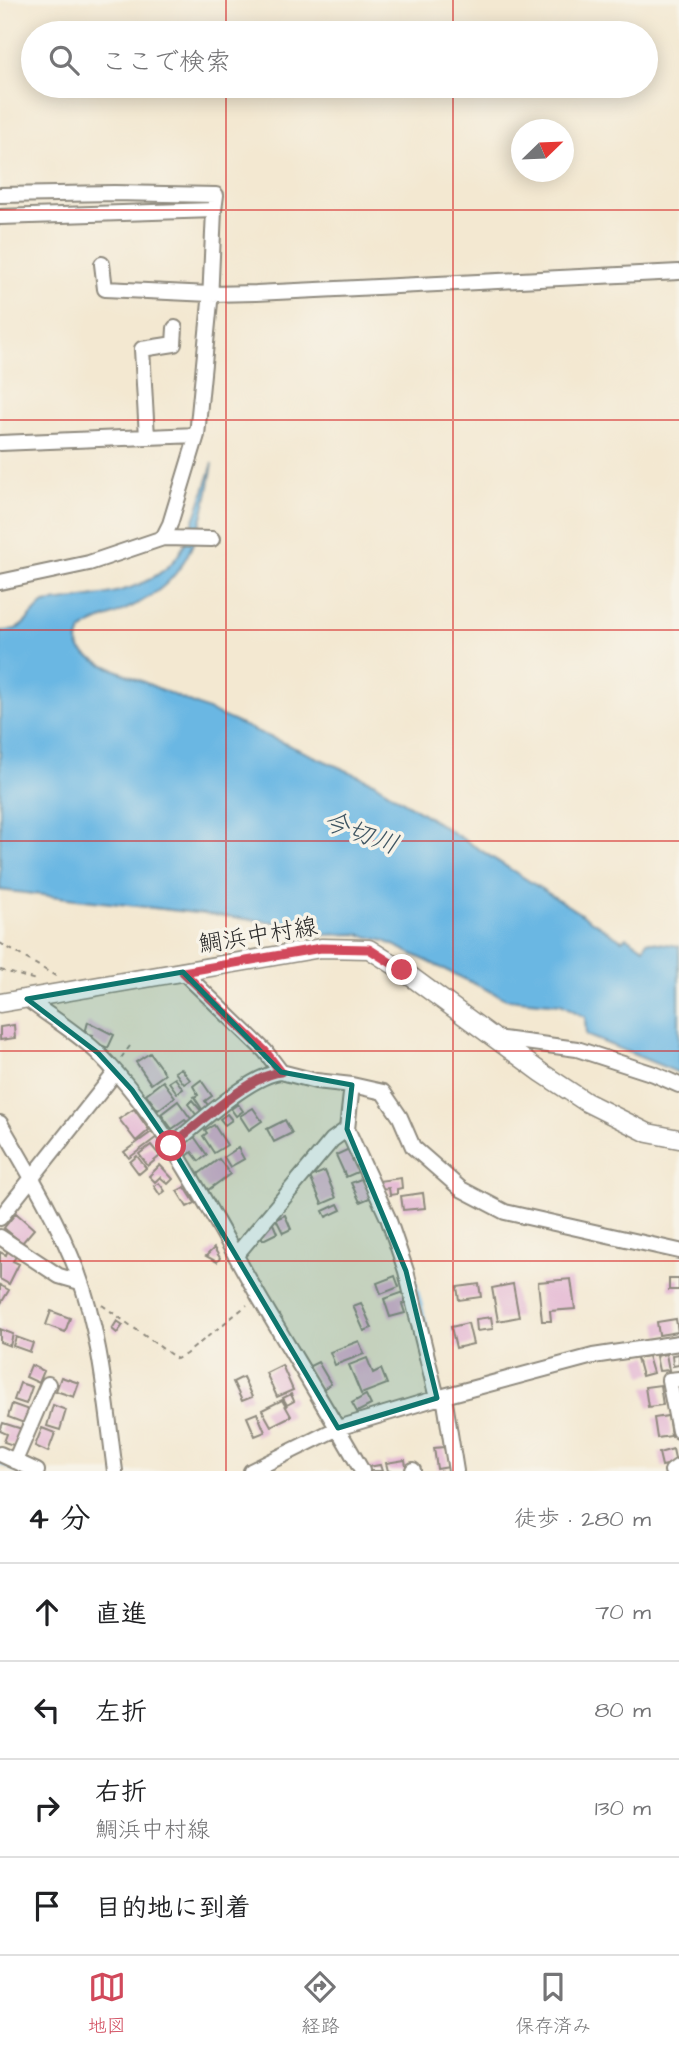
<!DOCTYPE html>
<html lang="ja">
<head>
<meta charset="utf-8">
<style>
	:root { --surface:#fff; --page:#f2f2f2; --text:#202124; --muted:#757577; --line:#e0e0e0; --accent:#d1495b }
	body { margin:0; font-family:"Architects Daughter","Klee One",sans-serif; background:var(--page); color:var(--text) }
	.compass { position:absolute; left:511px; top:119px; width:63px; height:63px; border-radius:50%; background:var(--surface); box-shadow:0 4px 18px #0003; rotate:67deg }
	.stop { position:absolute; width:21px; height:21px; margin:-16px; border:5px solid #d1495b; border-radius:50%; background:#fff }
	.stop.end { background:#d1495b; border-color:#fff; box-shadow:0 2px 7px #0008 }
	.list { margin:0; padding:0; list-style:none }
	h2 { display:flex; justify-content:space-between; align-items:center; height:91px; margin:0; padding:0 28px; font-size:30px }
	h2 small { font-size:23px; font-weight:400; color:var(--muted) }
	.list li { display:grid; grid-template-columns:46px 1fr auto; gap:21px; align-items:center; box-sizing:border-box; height:98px; padding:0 28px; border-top:2px solid var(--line) }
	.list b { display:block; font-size:26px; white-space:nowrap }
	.list p { margin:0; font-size:23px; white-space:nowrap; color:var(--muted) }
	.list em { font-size:23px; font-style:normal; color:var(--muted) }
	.icon { flex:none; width:38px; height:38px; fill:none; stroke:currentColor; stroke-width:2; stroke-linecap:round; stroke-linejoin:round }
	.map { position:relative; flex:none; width:679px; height:1471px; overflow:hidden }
	.search { position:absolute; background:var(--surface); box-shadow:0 4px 18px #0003; left:21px; right:21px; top:21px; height:77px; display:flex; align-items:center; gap:18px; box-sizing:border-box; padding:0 24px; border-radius:38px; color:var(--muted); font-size:26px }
	.sheet { height:483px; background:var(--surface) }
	nav { display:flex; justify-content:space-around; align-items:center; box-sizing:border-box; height:98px; border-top:2px solid var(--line); background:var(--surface); font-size:19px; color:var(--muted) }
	nav a { display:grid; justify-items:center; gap:4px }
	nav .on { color:var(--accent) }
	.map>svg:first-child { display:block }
</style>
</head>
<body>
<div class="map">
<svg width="679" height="1471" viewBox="0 0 679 1471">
	<rect width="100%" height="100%" fill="#f7f3e8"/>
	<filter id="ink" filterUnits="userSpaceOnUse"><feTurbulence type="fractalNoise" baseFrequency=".0143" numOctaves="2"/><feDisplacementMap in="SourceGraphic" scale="14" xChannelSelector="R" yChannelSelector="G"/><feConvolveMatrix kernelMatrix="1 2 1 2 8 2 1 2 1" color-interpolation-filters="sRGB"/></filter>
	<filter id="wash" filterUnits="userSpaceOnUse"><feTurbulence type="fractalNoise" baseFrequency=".00686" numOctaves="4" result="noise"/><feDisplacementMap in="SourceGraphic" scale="28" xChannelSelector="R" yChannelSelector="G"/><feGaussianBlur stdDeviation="1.57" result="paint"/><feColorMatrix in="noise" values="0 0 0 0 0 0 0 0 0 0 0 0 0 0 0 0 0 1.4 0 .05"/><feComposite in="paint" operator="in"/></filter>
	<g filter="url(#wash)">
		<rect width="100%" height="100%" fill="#f3e8d1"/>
		<!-- water -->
		<path fill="#6ab7e3" stroke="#4a7187" stroke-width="2" d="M213 463C206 506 197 560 160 589 148 599 132 607 118 613 109 618 85 624 81 632 71 649 87 656 100 663L373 782 622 940 626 937 644 948 647 941 679 946V1073L586 1035 585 1017 561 1004 506 999 385 941 358 934 314 935 307 926 0 890V631C26 632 27 616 44 603 90 597 161 594 184 545 196 519 204 490 213 463Z"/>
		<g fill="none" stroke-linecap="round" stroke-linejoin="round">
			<!-- stream -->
			<path stroke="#6ab7e3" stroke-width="3.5" d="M409 1259 429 1337
				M0 1463 17 1471"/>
		</g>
		<g id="blocks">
			<!-- building -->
			<path fill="#e2b1d1" d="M88 1022 114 1035 108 1048 91 1041 93 1035 85 1033Z
				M14 1025 15 1038 0 1040V1027Z
				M150 1053 165 1074 151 1084 136 1062Z
				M181 1068 190 1080 184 1084 175 1072Z
				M175 1078 183 1089 177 1093 169 1082Z
				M201 1080 212 1096 205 1101 210 1108 204 1112 194 1097 198 1095 193 1086Z
				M163 1081 175 1097 158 1110 146 1094Z
				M192 1100 203 1113 198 1117 188 1104Z
				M178 1101 191 1119 187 1122 185 1120 172 1129 161 1114Z
				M238 1104 243 1111 236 1116 231 1109Z
				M253 1108 262 1121 249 1130 240 1116Z
				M134 1109 149 1130 136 1141 119 1119Z
				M227 1114 232 1120 225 1125 220 1119Z
				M285 1120 292 1133 274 1142 267 1129Z
				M214 1125 227 1145 214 1153 203 1136 207 1133 205 1130Z
				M153 1131 157 1137 129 1158 124 1152Z
				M193 1135 207 1155 199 1161 192 1152 187 1156 179 1145Z
				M151 1145 160 1156 148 1166 139 1154Z
				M238 1148 244 1159 230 1167 224 1157Z
				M349 1149 360 1171 346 1177 336 1155Z
				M137 1156 146 1168 139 1174 130 1162Z
				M219 1159 230 1174 208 1190 197 1175Z
				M160 1165 173 1179 168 1184 160 1177 155 1182 149 1176Z
				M325 1171 336 1198 322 1204 310 1177Z
				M363 1178 372 1197 360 1202 351 1183Z
				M401 1178 402 1188 397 1189V1194L390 1195 389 1188 379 1189 378 1181Z
				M159 1183 165 1191 160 1195 154 1186Z
				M185 1187 195 1203 187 1207 177 1191Z
				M423 1193 425 1208 403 1210 401 1196Z
				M338 1204 341 1210 326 1217 323 1211Z
				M16 1213 34 1229 22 1243 4 1228Z
				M285 1215 291 1229 283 1233 276 1219Z
				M271 1219 277 1233 263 1240 259 1232Z
				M214 1248 220 1258 217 1262 206 1256Z
				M8 1250 17 1255 13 1261 19 1264 9 1284 0 1279V1252L6 1255Z
				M395 1276 399 1287 381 1294 377 1283Z
				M571 1279 575 1309 550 1311 551 1321H542L538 1282Z
				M669 1279H679V1290H669Z
				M479 1284 481 1297 459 1300 457 1287Z
				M513 1284 519 1317 498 1321 492 1288Z
				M0 1285 9 1290 0 1305Z
				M404 1292 407 1302 402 1304 405 1313 390 1317 384 1299Z
				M361 1303 372 1328 364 1331 353 1306Z
				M51 1311 70 1318 65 1332 46 1325Z
				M491 1317 493 1329 477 1331 476 1319Z
				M676 1319 678 1332 659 1335 657 1322Z
				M117 1321 123 1325 117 1333 112 1329Z
				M468 1323 473 1344 456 1348 451 1327Z
				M0 1329 13 1334 10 1346 0 1342Z
				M16 1337 33 1343 30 1352 13 1346Z
				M359 1341 364 1354 335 1365 330 1352Z
				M666 1354 669 1370 659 1371 656 1356Z
				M679 1354V1365L673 1366 672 1355Z
				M648 1356 653 1373 642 1376 637 1358Z
				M367 1358 373 1373 381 1369 387 1384 361 1394 349 1365Z
				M318 1362 331 1384 321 1390 308 1367Z
				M31 1365 44 1371 39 1383 26 1377Z
				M282 1365 293 1390 277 1397 266 1373Z
				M61 1377 79 1383 74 1397 56 1391Z
				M243 1377 252 1397 242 1401 233 1382Z
				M20 1383 32 1387 26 1404 14 1400Z
				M660 1385 663 1405 648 1407 645 1387Z
				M291 1394 294 1401 287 1405 283 1398Z
				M366 1395 371 1405 357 1412 352 1403Z
				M282 1400 291 1416 271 1426 262 1410Z
				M12 1404 29 1410 24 1423 8 1417Z
				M53 1405 66 1410 60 1430 47 1426Z
				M257 1413 265 1432 255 1436 247 1417Z
				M668 1416 671 1436 657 1438 654 1418Z
				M3 1423 22 1429 16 1446 4 1442 7 1434 0 1431Z
				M42 1428 55 1433 48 1452 35 1446Z
				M444 1447 449 1467 437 1469 434 1448Z
				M673 1449 676 1463 662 1466 659 1453Z
				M405 1460 407 1471H388L386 1463Z
				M380 1465 382 1471H370L368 1467Z"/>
		</g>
	</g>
	<g filter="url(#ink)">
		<use href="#blocks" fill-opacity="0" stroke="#8f8a7e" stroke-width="2"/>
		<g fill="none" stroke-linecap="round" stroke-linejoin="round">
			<defs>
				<path id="minor" d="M0 195 114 193 216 195 214 210
					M0 217 214 210 210 302 197 435 0 443
					M102 264 105 289 210 294 256 293 679 272
					M147 437 142 349 174 344 175 328
					M163 538 170 524 197 435
					M0 582 89 563 163 538 212 539
					M27 999C50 1017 78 1033 99 1054 167 1123 211 1213 259 1297 293 1355 329 1412 362 1471
					M495 1038 577 1049 654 1074 679 1085
					M352 1085 383 1092 400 1117 413 1147 461 1189 505 1212 679 1251
					M0 1123C28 1171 57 1219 77 1271 101 1334 106 1404 115 1471
					M347 1129 388 1218 406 1271 437 1398
					M171 1146C197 1125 250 1075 281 1072L265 1051 183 972
					M0 1218 115 1073
					M0 1237 59 1276 80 1282
					M236 1255 332 1140 347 1129 352 1085 316 1081 281 1072
					M679 1379 669 1380 679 1431
					M444 1396 456 1471
					M0 1454 37 1471
					M15 1461 48 1384
					M413 1470V1471
					M251 1471 338 1428 444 1396 593 1356 679 1343
					M672 1471 679 1466"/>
				<path id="major" d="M0 1003 321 948 369 949 402 970 542 1073 586 1102 648 1133 679 1139"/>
			</defs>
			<!-- minor casing -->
			<use href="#minor" stroke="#8f8a7e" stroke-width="18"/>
			<!-- major casing -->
			<use href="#major" stroke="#8f8a7e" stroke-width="21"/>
			<!-- path -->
			<path stroke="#8f8a7e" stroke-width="2" stroke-dasharray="5 5" stroke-linecap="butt" d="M0 943 59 978
				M0 970 36 980
				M121 1058 133 1042
				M102 1305 177 1359 186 1354 247 1305"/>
			<!-- minor -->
			<use href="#minor" stroke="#fff" stroke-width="14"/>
			<!-- major -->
			<use href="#major" stroke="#fff" stroke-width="18"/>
		</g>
	</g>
	<g fill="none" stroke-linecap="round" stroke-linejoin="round" filter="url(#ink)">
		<!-- route -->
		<path stroke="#d1495b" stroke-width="9" d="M171 1146C197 1125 250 1075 281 1072L265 1051 183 972 321 948 369 949 402 970"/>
	</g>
	<!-- marked area -->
	<path fill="#0f766e" fill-opacity="0.2" stroke="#0f766e" stroke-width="5" stroke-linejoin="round" d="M183 972 281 1072 352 1085 347 1129 406 1271 437 1398 338 1428 174 1151 132 1090 98 1053 27 999Z"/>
	<!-- grid -->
	<path fill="none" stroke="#d62828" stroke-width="2" stroke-opacity="0.55" d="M226 0V33M453 0V33M226 86V1471M453 86V1471M0 210H679M0 420H679M0 630H679M0 841H679M0 1051H679M0 1261H679"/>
	<g text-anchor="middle" stroke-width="7" stroke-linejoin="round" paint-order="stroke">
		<!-- street labels -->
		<g font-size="24" fill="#2b2b2b" stroke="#f7f3e8">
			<text transform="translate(258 935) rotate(-9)" y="8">鯛浜中村線</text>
		</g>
		<!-- water labels -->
		<g font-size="26" font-style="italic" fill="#3e5562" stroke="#f7f3e8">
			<text transform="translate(361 832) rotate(20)" y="9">今切川</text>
		</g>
	</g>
</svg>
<svg class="compass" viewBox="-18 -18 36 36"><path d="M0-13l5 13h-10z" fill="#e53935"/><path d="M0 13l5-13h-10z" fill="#757577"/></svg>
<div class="stop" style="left:171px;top:1146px"></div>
<div class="stop end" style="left:402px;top:970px"></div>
<div class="search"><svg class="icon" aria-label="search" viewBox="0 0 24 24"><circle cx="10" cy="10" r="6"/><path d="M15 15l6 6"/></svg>ここで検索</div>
</div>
<section class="sheet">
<h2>4 分<small>徒歩 · 280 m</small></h2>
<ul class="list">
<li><svg class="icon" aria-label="ahead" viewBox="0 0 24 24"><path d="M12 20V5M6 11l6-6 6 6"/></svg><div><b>直進</b></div><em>70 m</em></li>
<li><svg class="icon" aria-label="left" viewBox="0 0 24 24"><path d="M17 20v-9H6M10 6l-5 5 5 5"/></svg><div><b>左折</b></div><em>80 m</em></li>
<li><svg class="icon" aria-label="right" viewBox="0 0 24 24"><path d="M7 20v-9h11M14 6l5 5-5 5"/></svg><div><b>右折</b><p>鯛浜中村線</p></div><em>130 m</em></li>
<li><svg class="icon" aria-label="arrive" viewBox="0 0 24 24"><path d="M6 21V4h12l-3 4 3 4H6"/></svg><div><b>目的地に到着</b></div></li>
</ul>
</section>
<nav>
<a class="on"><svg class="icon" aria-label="map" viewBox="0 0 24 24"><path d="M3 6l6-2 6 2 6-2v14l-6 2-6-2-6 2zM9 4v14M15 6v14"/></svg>地図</a>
<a><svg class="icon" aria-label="directions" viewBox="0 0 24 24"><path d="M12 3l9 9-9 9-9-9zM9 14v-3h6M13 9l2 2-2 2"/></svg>経路</a>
<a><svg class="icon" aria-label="saved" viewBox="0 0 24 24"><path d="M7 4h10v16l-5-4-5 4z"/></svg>保存済み</a>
</nav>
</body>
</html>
